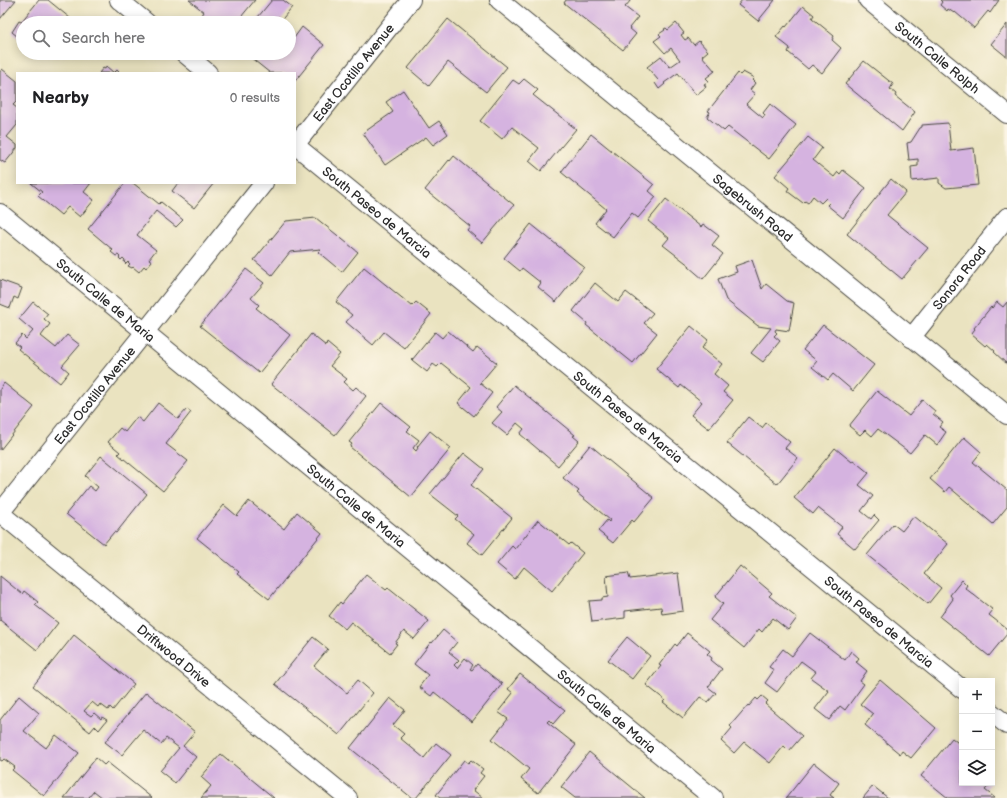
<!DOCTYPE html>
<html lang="en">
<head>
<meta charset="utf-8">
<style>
	:root { --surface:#fff; --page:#f6f6f6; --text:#202124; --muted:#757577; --line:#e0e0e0 }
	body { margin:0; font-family:"Balsamiq Sans",sans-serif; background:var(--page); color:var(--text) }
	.controls { position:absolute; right:12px; bottom:12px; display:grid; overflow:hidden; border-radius:0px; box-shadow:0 2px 10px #0003 }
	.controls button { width:36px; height:36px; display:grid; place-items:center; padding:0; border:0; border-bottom:1px solid var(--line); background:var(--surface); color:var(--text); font:20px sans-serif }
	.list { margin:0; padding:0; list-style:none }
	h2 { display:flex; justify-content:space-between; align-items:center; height:52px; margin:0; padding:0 16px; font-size:17px }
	h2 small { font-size:13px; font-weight:400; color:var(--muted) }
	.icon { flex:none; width:22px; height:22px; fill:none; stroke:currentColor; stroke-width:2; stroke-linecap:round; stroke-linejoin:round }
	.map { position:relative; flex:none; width:1007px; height:798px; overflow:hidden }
	.search { position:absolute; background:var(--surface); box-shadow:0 2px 10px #0003; left:16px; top:16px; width:280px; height:44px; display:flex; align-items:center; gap:10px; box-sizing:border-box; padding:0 14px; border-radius:22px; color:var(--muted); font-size:15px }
	.panel { position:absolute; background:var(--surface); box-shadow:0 2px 10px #0003; left:16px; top:72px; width:280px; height:112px; border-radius:0px }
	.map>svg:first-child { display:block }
</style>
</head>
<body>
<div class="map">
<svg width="1007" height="798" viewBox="0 0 1007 798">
	<rect width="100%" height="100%" fill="#fcf5e5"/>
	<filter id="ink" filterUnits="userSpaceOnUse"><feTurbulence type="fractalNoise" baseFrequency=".025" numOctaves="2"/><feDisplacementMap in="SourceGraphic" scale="8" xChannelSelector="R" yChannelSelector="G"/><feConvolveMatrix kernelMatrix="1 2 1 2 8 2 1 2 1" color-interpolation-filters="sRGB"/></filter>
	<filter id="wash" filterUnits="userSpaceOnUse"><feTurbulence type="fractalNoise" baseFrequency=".012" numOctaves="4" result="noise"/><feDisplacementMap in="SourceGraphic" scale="16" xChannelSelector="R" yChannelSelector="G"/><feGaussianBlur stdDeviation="0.9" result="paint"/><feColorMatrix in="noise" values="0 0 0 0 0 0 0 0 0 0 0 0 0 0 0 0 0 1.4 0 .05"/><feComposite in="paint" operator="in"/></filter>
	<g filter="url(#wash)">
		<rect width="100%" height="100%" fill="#eae3c0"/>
		<g id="blocks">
			<!-- building -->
			<path fill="#d5b3e0" d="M0 0H16L0 19Z
				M39 0H48L76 23H23V41L12 32 19 21 21 22Z
				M189 0H255L236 23H212L202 15 204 12Z
				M272 0H283L292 7 279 23H253Z
				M566 0H631L625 7 638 17 629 28 636 34 623 50 564 3Z
				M742 0H775L758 21 738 5Z
				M940 0H999L990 13 988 11 974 28 955 12 954 13 948 9 947 11 940 5 942 2Z
				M803 6 814 15 812 18 834 36 832 40 841 48 822 73 812 65 808 69 788 52 790 48 776 37 785 26 786 27Z
				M448 19 507 67 486 92 448 62 429 86 408 68Z
				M676 23 684 33 681 35 685 40 688 38 694 45 699 41 708 51 702 56 715 71 706 78 709 81 704 84 706 87 696 95 678 73 664 83 665 84 659 89 655 83 658 80 647 67 661 56 670 67 680 60 671 48 665 53 654 41 661 36 659 34 665 30 664 29 666 28 668 30Z
				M1007 24V57L991 44Z
				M302 27 324 45 295 81V73H270L245 53H289V34L294 38Z
				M48 53H66L64 56 60 54 57 57Z
				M864 61 893 84 890 89 896 94 895 96 915 112 902 131 845 84Z
				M106 66 114 73 117 70 120 73H99L103 68 105 69Z
				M2 69 17 81V101L13 105 17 108V125L7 137 17 145V148L5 163 0 160V72Z
				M743 72 754 78 752 80 755 83 750 90 755 94 746 104 763 118 765 115 763 113 770 104 796 125 769 159 728 127 724 131 707 117 710 112 708 111 738 73 740 75Z
				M524 79 538 90 533 95 576 129 541 171 529 161 539 148 512 127 502 139 480 121 513 80 519 84Z
				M403 90 429 128 439 121 448 134 433 145 426 137 385 165 363 133 393 112 386 102Z
				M948 123 951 151 974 148 978 185 946 188 939 183V178L912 181 911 167 918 166V159L909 160 907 143 911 142 920 128 922 127V125Z
				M591 134 654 185 649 191 656 197 638 218 632 213 613 237 595 223 606 209 561 172Z
				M808 137 822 148 813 160 834 177 838 172 840 174 843 170 866 188 843 218 827 205 830 202 826 198 821 203 813 196 808 203 805 201 803 203 787 191 789 188 775 176Z
				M454 156 514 205 482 243 467 230 470 226 425 190 449 160 450 161Z
				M891 179 906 192 887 215 928 248 902 279 847 234Z
				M31 183H91L84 192 94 200 80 217 68 207 61 215 38 196 42 192Z
				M125 183H133L159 204 161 202 183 220 176 227 156 211 137 235 156 250 149 259 152 261 146 268 144 266 139 272 133 267 132 268 128 266 130 264 128 262 126 264 124 262 125 260 123 258 121 260 119 258 120 257 118 255 116 256 111 252 113 250 88 229Z
				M178 183H214L194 208 172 191Z
				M666 199 701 227 703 224 719 236 712 245 723 254 703 279 689 267 690 266 663 245 669 238 648 221Z
				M316 218 358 252 342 272 318 252 321 249 290 252 272 275 254 260 286 221Z
				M531 224 584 267 556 302 538 287 541 283 522 268 520 271 504 258Z
				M752 260 762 289 766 284 787 301 794 303 789 331 776 329 775 331 777 333 774 336 780 341 763 362 751 353 771 328 758 326 726 300 718 279 737 272 735 266Z
				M364 267 412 306 416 302 431 314 404 348 384 332 373 345 346 322 352 315 336 302Z
				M246 269 264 283 251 298 259 305 256 308 290 335 259 373 200 326Z
				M0 280 22 288 18 299 14 297 10 308 0 304Z
				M595 283 618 302 626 292 653 313 644 323 657 333 633 363 586 325 587 323 573 311Z
				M33 302 48 314 44 319 50 324 41 336 56 348 67 335 80 345 62 366 69 372 60 383 18 349 20 347 15 343 22 335 26 339 33 331 19 319Z
				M997 302 1003 307 1007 302V364L994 352 995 351 987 344 985 346 971 334 975 329 974 328 991 307 992 308Z
				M823 325 874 365 853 391 833 374 828 380 812 367 817 361 803 350Z
				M691 326 708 340 702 348 722 364 714 374 728 386 723 392 733 400 709 429 691 415 702 402 681 385 679 388 656 369Z
				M448 331 473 352 477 347 497 363 480 383 492 393 474 416 458 403 471 387 441 363 437 367 433 364 427 372 412 360 435 332 442 338Z
				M311 334 326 346 327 343 340 354 330 366 347 379 344 382 353 390 356 387 366 396 335 435 271 384Z
				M4 383 34 407 0 450V389Z
				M514 385 575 435 573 436 579 441 558 466 520 434 524 429 517 423 507 435 492 423 502 412 496 407Z
				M877 391 909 416 922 400 935 411 933 414 943 422 939 427 946 432 937 445 925 435 910 453 878 429 872 436 865 430 860 435 849 426Z
				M158 403 178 419 187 409 191 412 166 444 188 461 163 491 118 454 120 452 108 442 120 428 125 432 137 417 143 422Z
				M381 403 411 427 407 431 419 440 413 448 416 451 418 448 417 447 430 431 451 448 411 497 350 447 352 444 349 442Z
				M748 417 762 428 766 423 790 442 785 448 798 458 777 484 727 443Z
				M964 437 981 452 973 462 1007 490V507L993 524 949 487 945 492 930 479Z
				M590 445 654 498 634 522 632 520 613 543 598 531 607 520 609 522 610 520 577 493 579 491 563 478Z
				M835 448 852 462 853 460 869 473 859 485 873 496 861 511 871 519 874 515 879 520 855 549 837 534 842 527 818 508 813 514 794 498Z
				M464 453 484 469 471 485 512 518 482 555 467 543 474 534 455 519 458 516 430 494Z
				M101 456 147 494 116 533 114 532 104 544 66 514 89 486 95 491 98 487 85 476Z
				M249 501 284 529 297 512 322 533 269 599 237 574 239 572 197 538 224 505 237 516Z
				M914 516 948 544 924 574 941 588 928 604 867 555 893 524 902 531Z
				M538 520 569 545 571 543 583 553 552 591 524 567 515 579 497 564 512 546 515 549Z
				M740 566 772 593 769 596 797 618 788 630 773 618 762 632 759 629 744 648 710 620 723 604 715 597Z
				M628 573 630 579 678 573 683 611 662 614 661 607 625 611V618L592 622 589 601 602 600V598L608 597 606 576Z
				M366 574 386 590 388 588 429 621 414 639 404 631 395 643 397 644 390 653 351 622 345 629 329 616 340 602 342 604Z
				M0 576 22 594 24 591 38 602 35 605 58 623 37 650 0 620Z
				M962 580 967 585 965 588 993 610 989 615 1007 629V634L989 656 940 617 953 599 950 595Z
				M443 630 457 642 449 652 459 660 454 665 457 668 465 658 473 665 470 669 472 670 477 664 502 684 472 722 434 692 431 696 419 687 428 675 414 664 431 642 432 643Z
				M687 633 710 651 707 654 712 658 711 660 722 669 708 687 716 693 708 702 700 697 683 718 663 702 665 700 646 685 661 666 659 665 675 644 677 646Z
				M810 633 845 660 851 651 859 658 856 662 867 671 860 681 864 684 845 710 840 706 829 720 815 709 829 691 811 678 816 672 801 661 777 692 765 683 774 670 769 667 783 649 792 656Z
				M74 635 134 684 113 710 110 707 108 710 100 704 98 707 92 702 84 711 91 716 94 713 101 719 102 717 107 720 99 730 95 726 90 732 33 686Z
				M313 637 328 649 314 666 347 693 358 680 373 693 339 735 275 684Z
				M627 637 650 656 632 679 608 660Z
				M520 674 565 710 553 724 549 720 547 722 576 745 538 793 521 779 529 769 492 739 508 719 498 712 513 693 508 689Z
				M880 680 936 728 911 758 902 751 900 754 865 725 873 714 860 704Z
				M146 692 195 732 183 746 196 757 175 783 160 771 179 748 166 738 161 744 143 730 122 755 105 742Z
				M19 696 39 713 24 731 46 748 56 735 79 753 44 796 12 770 15 767 4 759 2 761 0 760V720Z
				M762 696 768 701 765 704 802 736 789 751 784 746 770 763 744 742 734 753 721 741 732 728 730 726 748 705 749 706 756 698 758 700Z
				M390 698 405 710 393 725 404 734 400 738 424 758 436 743 451 755 416 798H412L350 748Z
				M952 738 962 746V783H991L985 790 995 798H948L921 776Z
				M589 752 645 798H575L561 787Z
				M221 754 274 798H201L211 786 201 777Z
				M96 758 104 765 107 762 152 798H103L94 791 89 797 90 798H64Z
				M464 760 468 763 471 760 483 769 480 773 484 776 473 790 483 798H440L436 795Z
				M814 763 839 783 830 795 834 798H786Z
				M873 786 888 798H863Z"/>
		</g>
	</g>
	<g filter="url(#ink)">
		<use href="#blocks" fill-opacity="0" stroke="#484741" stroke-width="1"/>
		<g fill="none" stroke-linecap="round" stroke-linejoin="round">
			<defs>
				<g id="minor">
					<path d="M119 0 147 23"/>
					<path id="s1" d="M499 0 1007 415"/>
					<path id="s2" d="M868 0 1007 114"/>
					<path d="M184 53 208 73"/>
					<path id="s3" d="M295 145 962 689"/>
					<path id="s4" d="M295 145 411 0"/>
					<path id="s5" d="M0 213 713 798"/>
					<path id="s6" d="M911 338 1007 217"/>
					<path id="s7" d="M0 513 348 798"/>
					<path id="s8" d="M0 513 264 183"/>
					<path d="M992 713 1007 725"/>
				</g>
			</defs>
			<!-- minor casing -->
			<use href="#minor" stroke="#484741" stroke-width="20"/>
			<!-- minor -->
			<use href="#minor" stroke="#fff" stroke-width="18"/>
		</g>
	</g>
	<g text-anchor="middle" stroke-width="3" stroke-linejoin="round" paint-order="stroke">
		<!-- street labels -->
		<g font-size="13" fill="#2b2b2b" stroke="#fcf5e5">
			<text dy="5" stroke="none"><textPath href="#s2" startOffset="90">South Calle Rolph</textPath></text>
			<text dy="5" stroke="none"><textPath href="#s4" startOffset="93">East Ocotillo Avenue</textPath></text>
			<text dy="5" stroke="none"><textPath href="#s1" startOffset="328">Sagebrush Road</textPath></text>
			<text dy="5" stroke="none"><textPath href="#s3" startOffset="106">South Paseo de Marcia</textPath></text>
			<text dy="5" stroke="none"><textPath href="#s6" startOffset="77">Sonora Road</textPath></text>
			<text dy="5" stroke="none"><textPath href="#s5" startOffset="137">South Calle de Maria</textPath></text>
			<text dy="5" stroke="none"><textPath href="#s8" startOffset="151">East Ocotillo Avenue</textPath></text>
			<text dy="5" stroke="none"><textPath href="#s3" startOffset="430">South Paseo de Marcia</textPath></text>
			<text dy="5" stroke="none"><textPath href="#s5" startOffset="461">South Calle de Maria</textPath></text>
			<text dy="5" stroke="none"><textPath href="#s3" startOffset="754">South Paseo de Marcia</textPath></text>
			<text dy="5" stroke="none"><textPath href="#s7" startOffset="225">Driftwood Drive</textPath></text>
			<text dy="5" stroke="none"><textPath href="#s5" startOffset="785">South Calle de Maria</textPath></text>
		</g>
	</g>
</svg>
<div class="controls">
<button>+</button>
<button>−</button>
<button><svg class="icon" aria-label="layers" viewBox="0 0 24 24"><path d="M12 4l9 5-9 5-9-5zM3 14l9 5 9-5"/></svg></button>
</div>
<div class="search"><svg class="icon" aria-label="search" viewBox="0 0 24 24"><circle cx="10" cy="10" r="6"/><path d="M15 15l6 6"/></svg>Search here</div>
<section class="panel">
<h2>Nearby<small>0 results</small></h2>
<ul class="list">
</ul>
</section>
</div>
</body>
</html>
